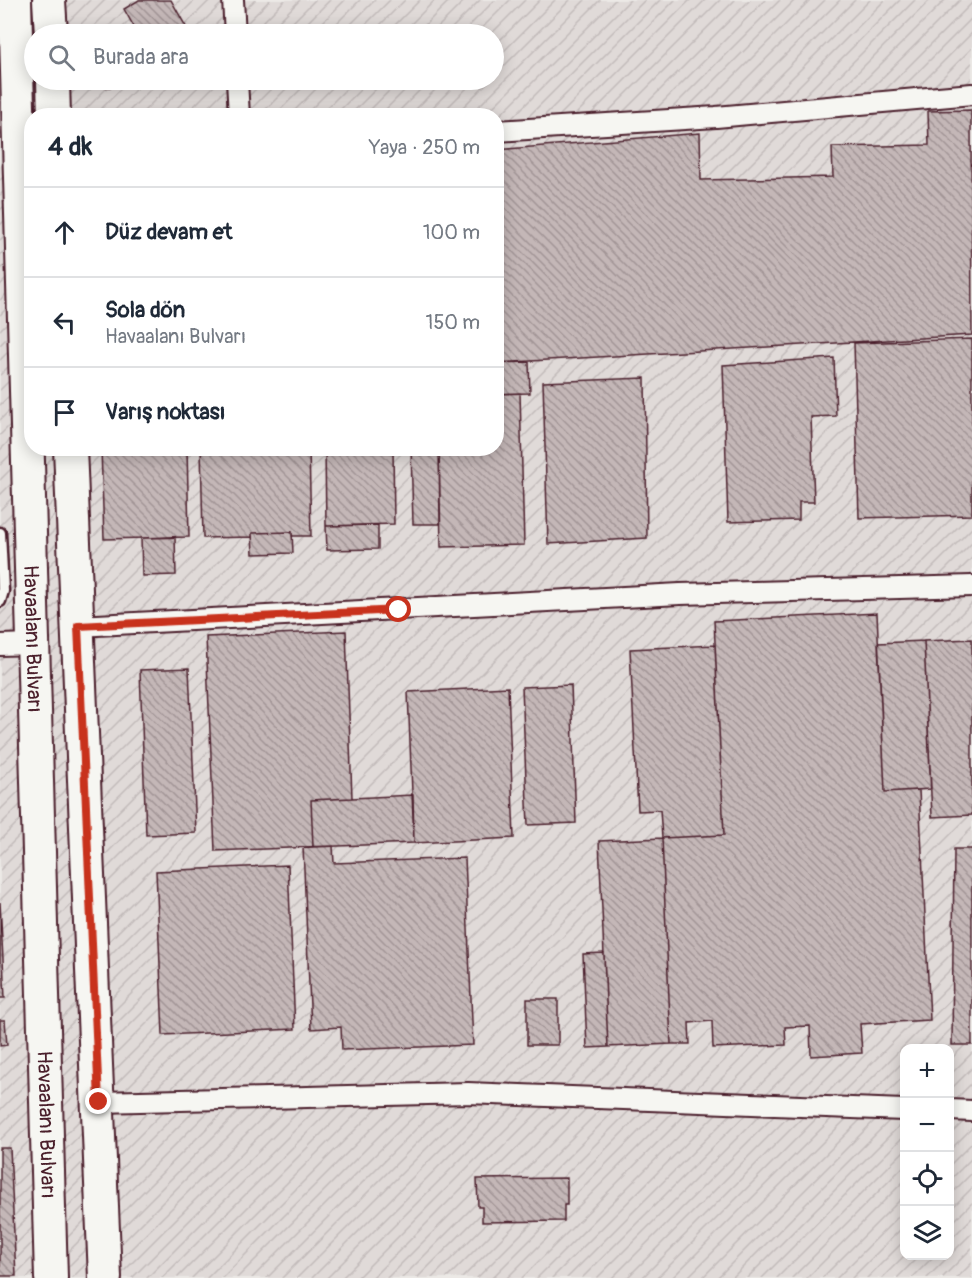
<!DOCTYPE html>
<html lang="tr">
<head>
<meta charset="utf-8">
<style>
	:root { --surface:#fff; --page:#f6f6f7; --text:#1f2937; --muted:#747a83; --line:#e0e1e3 }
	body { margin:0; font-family:Pangolin,sans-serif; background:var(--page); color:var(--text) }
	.controls { position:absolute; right:18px; bottom:18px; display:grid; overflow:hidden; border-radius:12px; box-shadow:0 3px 15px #0003 }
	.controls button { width:54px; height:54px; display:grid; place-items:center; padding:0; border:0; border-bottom:2px solid var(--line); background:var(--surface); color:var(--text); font:30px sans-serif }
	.stop { position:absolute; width:18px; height:18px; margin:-14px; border:4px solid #c8321e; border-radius:50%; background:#fff }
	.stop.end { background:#c8321e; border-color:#fff; box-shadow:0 2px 6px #0008 }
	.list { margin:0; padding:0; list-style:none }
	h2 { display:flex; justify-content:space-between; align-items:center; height:78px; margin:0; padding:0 24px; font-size:26px }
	h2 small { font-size:20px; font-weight:400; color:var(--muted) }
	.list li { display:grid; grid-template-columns:39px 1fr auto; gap:18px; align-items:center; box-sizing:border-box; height:90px; padding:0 24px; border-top:2px solid var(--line) }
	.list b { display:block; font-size:22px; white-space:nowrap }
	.list p { margin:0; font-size:20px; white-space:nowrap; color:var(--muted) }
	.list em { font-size:20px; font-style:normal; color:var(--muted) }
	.icon { flex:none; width:33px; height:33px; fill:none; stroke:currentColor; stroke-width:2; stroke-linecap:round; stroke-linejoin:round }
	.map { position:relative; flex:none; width:972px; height:1278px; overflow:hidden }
	.search { position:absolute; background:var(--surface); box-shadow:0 3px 15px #0003; left:24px; top:24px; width:480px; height:66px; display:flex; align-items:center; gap:15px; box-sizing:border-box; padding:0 21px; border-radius:33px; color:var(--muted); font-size:22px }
	.panel { position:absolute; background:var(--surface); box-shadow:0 3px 15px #0003; left:24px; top:108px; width:480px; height:348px; border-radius:24px }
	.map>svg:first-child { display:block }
</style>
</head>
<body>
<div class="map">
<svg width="972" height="1278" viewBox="0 0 972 1278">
	<defs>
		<pattern id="industrial-furrows" width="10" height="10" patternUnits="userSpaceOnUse" patternTransform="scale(1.5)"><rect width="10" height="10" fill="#e0dad8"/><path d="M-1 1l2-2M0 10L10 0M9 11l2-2" fill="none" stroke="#c2bbba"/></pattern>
		<pattern id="building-back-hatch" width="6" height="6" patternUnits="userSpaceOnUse" patternTransform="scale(1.5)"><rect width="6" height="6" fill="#c4b7b7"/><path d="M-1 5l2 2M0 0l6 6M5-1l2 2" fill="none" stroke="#a19495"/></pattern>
	</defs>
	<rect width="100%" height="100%" fill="#ece9e6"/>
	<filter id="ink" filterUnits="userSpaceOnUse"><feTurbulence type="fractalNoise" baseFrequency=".0167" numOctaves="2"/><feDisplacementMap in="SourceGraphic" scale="12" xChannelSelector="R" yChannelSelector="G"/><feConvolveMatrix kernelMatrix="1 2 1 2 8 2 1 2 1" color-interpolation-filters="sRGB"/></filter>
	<g filter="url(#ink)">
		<!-- industrial -->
		<path fill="url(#industrial-furrows)" fill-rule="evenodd" d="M0 0H972V1278H0ZM34 34H494V80H34ZM32 116H496V448H32ZM904 1048H950V1256H904Z"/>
		<!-- building -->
		<path fill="url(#building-back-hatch)" stroke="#4a1f2b" stroke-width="1.5" d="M139 0H171L190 34H138L124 9Z
			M99 80H136V87H99Z
			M971 110 972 335 496 363V150L700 133 701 180 833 177 832 147 929 145 928 111Z
			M972 339V515L859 518 854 343Z
			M834 358 836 416 811 417 814 502H799V520L728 522 723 365Z
			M529 362 530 393 496 394V363Z
			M645 378 647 538 548 544 543 382Z
			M520 393 524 545 441 547 439 448H496V394Z
			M101 448H187L189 537 104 539Z
			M201 448H309L311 536H292V532L252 533V537L203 538Z
			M325 448H393L394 524 326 526Z
			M411 448H439L440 524H413Z
			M378 525V549L327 550 326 526Z
			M292 532 293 553 253 554 252 533Z
			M175 537 176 575 142 576 141 538Z
			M877 613 885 792 919 790 930 1020 860 1024 862 1053 811 1056 810 1026 785 1027 786 1045 713 1048 712 1021 689 1023 690 1044H671L662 838 724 835 714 621Z
			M346 631 352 798 311 800 313 847 215 851 206 637Z
			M972 639V815L932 817 924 641Z
			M924 641 931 789 885 792 878 643Z
			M715 645 724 835 662 838 660 810 638 811 630 649Z
			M189 668 196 833 146 835 140 670Z
			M571 685 576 823 528 825 522 687Z
			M508 687 514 838 414 843 408 692Z
			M413 795 414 843 313 847 311 800Z
			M662 838 671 1044 608 1047 599 841Z
			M333 846 334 863 465 858 473 1045 342 1050 341 1027 311 1029 303 847Z
			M954 849H972V1045H952Z
			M288 865 295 1029 163 1035 156 871Z
			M0 902 5 998H0Z
			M604 953 608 1047 587 1048 583 954Z
			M527 999H558V1045H527Z
			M0 1020H5L7 1045 0 1046Z
			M0 1148H10L16 1276H0Z
			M567 1178V1205H564V1221L482 1222V1207H478L477 1179Z"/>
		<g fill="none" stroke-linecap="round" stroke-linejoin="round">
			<defs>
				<path id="lane" d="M0 533 3 591 0 601"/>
				<path id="street" d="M233 0 235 34
					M237 80 239 116
					M496 131 716 117 972 94
					M78 626 680 594 972 586
					M0 645 34 644
					M99 1102 468 1093 904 1110
					M950 1110 972 1111"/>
				<g id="primary">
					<path id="s1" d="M15 0 51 1278"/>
					<path d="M49 0 51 34"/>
					<path d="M53 80 54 116"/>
					<path d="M70 448 105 1278"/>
				</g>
			</defs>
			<!-- lane casing -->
			<use href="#lane" stroke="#4a1f2b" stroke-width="15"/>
			<!-- street casing -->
			<use href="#street" stroke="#4a1f2b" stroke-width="24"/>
			<!-- primary casing -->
			<use href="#primary" stroke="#4a1f2b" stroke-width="36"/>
			<!-- lane -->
			<use href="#lane" stroke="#f6f6f2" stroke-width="10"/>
			<!-- street -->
			<use href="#street" stroke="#f6f6f2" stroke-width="20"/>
			<!-- primary -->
			<use href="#primary" stroke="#f6f6f2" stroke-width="32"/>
		</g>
	</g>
	<g fill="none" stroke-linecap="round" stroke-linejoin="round" filter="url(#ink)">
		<!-- route -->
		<path stroke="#c8321e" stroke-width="8" d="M99 1102 78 626 399 610"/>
	</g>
	<g text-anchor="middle" stroke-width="5" stroke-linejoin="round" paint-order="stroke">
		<!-- street labels -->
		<g font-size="21" fill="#4a1f2b" stroke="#f6f6f2">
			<text dy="7" stroke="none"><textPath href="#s1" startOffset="639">Havaalanı Bulvarı</textPath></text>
			<text dy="7" stroke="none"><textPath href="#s1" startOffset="1125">Havaalanı Bulvarı</textPath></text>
		</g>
	</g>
</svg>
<div class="controls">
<button>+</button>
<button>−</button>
<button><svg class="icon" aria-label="locate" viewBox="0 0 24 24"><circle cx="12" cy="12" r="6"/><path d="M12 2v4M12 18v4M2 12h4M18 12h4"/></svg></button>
<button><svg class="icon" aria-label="layers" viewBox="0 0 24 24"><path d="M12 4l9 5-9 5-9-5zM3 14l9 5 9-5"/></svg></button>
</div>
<div class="stop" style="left:399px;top:610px"></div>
<div class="stop end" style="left:99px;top:1102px"></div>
<div class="search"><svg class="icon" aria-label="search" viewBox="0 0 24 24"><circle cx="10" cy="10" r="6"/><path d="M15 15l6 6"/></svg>Burada ara</div>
<section class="panel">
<h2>4 dk<small>Yaya · 250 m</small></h2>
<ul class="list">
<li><svg class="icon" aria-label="ahead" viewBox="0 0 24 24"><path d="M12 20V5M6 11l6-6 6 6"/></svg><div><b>Düz devam et</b></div><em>100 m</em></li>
<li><svg class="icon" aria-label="left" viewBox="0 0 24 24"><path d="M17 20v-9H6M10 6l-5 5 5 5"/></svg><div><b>Sola dön</b><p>Havaalanı Bulvarı</p></div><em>150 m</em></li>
<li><svg class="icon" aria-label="arrive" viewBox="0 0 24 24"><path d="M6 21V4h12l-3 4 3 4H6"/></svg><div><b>Varış noktası</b></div></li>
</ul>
</section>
</div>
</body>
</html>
